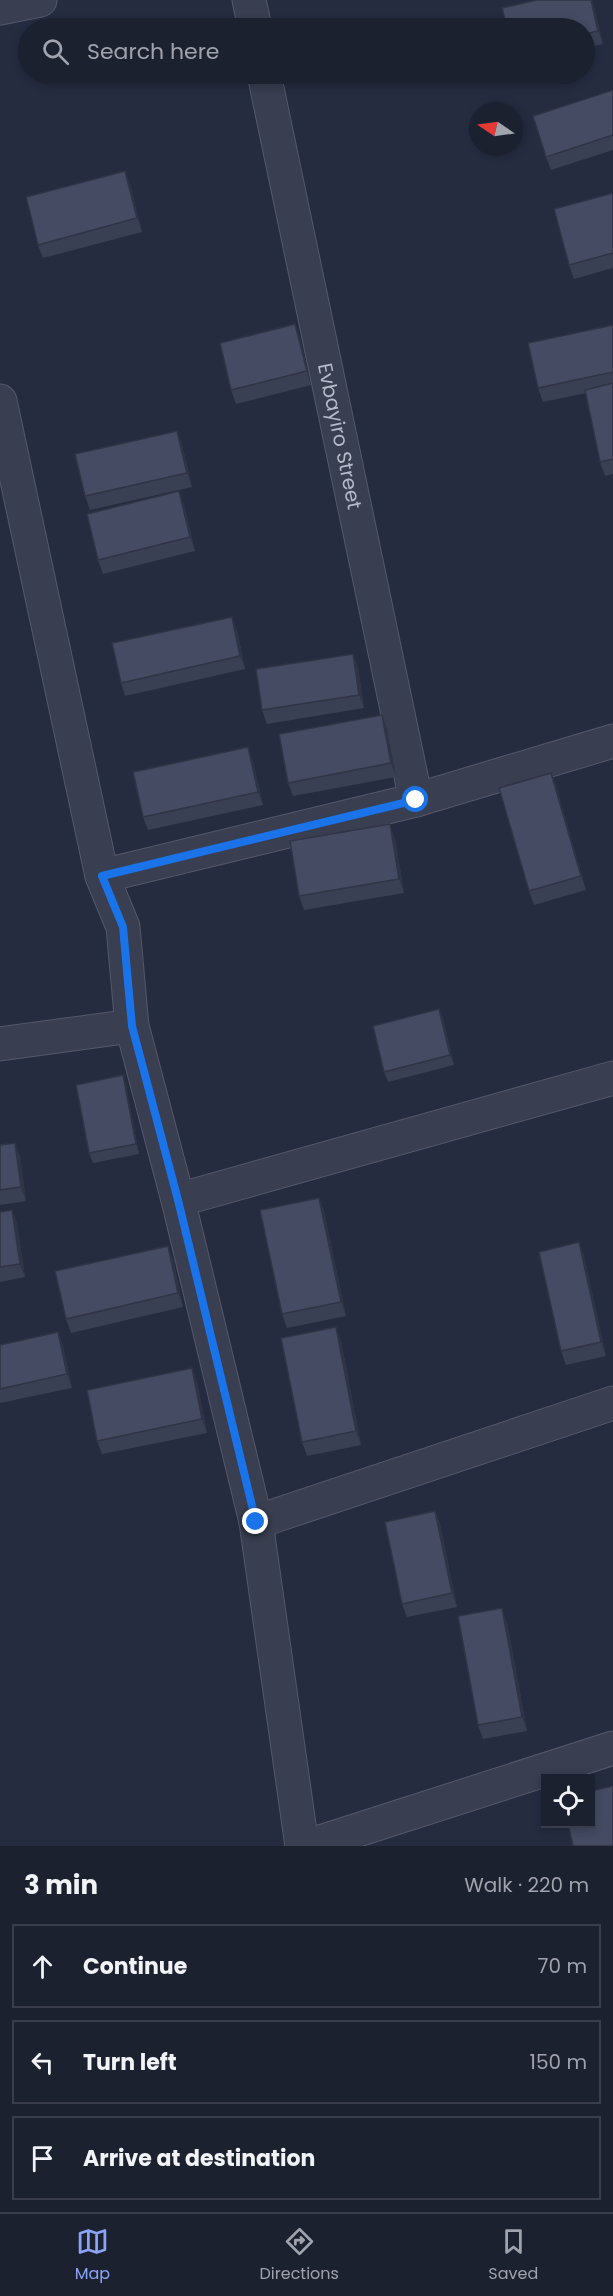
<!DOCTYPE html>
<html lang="en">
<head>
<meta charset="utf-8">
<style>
	:root { --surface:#1c2130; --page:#252938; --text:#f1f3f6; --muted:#a0a3ab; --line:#3a3e4c; --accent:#8ca3f8 }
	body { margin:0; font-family:Poppins,sans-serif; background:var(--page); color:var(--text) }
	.controls { position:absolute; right:18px; bottom:18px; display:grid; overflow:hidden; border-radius:0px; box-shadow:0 3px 9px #0003 }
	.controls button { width:54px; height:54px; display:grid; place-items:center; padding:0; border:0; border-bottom:2px solid var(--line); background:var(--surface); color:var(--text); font:30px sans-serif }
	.compass { position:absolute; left:469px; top:102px; width:54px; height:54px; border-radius:50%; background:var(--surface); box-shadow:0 3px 9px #0003; rotate:283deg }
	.stop { position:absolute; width:18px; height:18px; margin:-14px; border:4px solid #1a73e8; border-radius:50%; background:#fff }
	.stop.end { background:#1a73e8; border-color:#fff; box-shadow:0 2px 6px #0008 }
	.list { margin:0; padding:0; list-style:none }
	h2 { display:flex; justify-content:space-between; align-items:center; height:78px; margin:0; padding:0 24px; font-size:26px }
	h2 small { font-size:20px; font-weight:400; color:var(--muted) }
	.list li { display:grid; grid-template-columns:39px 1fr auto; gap:18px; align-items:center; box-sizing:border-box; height:84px; margin:0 12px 12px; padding:0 12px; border:2px solid var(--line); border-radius:0px }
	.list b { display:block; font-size:22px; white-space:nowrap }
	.list em { font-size:20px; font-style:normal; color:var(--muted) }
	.icon { flex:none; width:33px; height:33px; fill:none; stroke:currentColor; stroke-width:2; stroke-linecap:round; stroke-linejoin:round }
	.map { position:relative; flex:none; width:613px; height:1846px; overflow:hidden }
	.search { position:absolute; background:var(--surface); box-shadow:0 3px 9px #0003; left:18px; right:18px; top:18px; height:66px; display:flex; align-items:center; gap:15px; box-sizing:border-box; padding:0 21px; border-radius:33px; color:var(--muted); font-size:22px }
	.sheet { height:366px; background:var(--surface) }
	nav { display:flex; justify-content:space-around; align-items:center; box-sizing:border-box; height:84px; border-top:2px solid var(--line); background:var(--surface); font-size:16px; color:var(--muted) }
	nav a { display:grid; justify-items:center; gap:3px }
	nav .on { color:var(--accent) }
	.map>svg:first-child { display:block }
</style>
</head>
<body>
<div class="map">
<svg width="613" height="1846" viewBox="0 0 613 1846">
	<rect width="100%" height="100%" fill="#252c40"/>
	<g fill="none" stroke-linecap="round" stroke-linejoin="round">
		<defs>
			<g id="minor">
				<path d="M249 0 255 28"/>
				<path d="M0 8 40 0"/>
				<path id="s1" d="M264 74 416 800"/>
				<path d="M0 401 102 876 123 927 132 1026 178 1200 256 1522 302 1846"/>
				<path d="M102 876 416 800 613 741"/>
				<path d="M0 1044 132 1026"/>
				<path d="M178 1200 613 1078"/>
				<path d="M256 1522 613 1403"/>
				<path d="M308 1846 613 1748"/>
			</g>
		</defs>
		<!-- minor casing -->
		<use href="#minor" stroke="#54596a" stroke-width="35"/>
		<!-- minor -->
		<use href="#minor" stroke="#393e50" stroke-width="33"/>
	</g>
	<!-- wall -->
	<path fill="#3a4054" d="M592 0 603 44 585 48V28Z
		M613 90V150L551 170 546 157Z
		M125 171 130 185 142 232 43 258 38 245Z
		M613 193V268L574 279 569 265Z
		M613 325V474L605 476 600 462 586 393 543 402 538 388Z
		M300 338 311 385 236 404 231 390Z
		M177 431 182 445 192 487 90 510 85 496Z
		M184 505 195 551 103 574 98 560Z
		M237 630 245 669 125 696 121 683Z
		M358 667 364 708 267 724 262 710Z
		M387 729 396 777 293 796 288 783Z
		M253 761 263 805 148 830 143 817Z
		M551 773 556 786 586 890 534 905 529 891Z
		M395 838 404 893 304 910 299 896Z
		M439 1009 443 1019 454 1065 388 1082 384 1072Z
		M123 1075 126 1085 139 1154 93 1163 89 1153Z
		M0 1145 20 1156 26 1201 0 1205Z
		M319 1198 324 1211 346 1316 287 1328 282 1314Z
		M0 1212 17 1223 25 1277 0 1282Z
		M579 1242 584 1256 606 1356 566 1365 561 1351Z
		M173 1259 183 1307 71 1333 66 1319Z
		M58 1332 63 1346 72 1388 0 1403V1345Z
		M341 1341 361 1445 307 1456 302 1442Z
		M192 1368 197 1382 207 1433 102 1454 97 1441Z
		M435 1511 440 1524 457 1607 407 1617 402 1604Z
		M507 1622 527 1731 483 1739 478 1725Z"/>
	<!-- shaded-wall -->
	<path fill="#303445" d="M591 0H592L593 2 603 44 598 31Z
		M125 171 130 185 142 232 137 218Z
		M295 324 300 338 311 385 307 371Z
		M177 431 182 445 192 487 187 473Z
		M179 491 184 505 195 551 190 537Z
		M232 617 237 630 245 669 240 656Z
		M353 654 358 667 364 708 359 695Z
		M382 715 387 729 396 777 391 763Z
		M248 747 253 761 263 805 258 792Z
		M551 773 556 786 586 890 581 876Z
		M390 824 395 838 404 893 399 879Z
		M439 1009 443 1019 454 1065 450 1055Z
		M123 1075 126 1085 139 1154 136 1144Z
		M15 1143 20 1156 26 1201 21 1187Z
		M319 1198 324 1211 346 1316 341 1302Z
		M12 1210 17 1223 25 1277 20 1264Z
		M579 1242 584 1256 606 1356 601 1342Z
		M168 1246 173 1259 183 1307 178 1293Z
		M336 1327 341 1341 361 1445 356 1431Z
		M58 1332 63 1346 72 1388 67 1374Z
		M192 1368 197 1382 207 1433 202 1419Z
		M435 1511 440 1524 457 1607 452 1593Z
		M502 1608 507 1622 527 1731 522 1717Z"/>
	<!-- building -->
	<path fill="#444b62" stroke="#303445" stroke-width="1.5" d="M537 0H591L598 31 585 34V28H507L502 8Z
		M613 90V135L546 157 533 116Z
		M125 171 137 218 38 245 26 197Z
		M613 193V253L569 265 554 209Z
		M295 324 307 371 231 390 220 343Z
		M613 325V372L538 388 528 343Z
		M613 383V459L600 462 585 390Z
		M177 431 187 473 85 496 75 454Z
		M179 491 190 537 98 560 87 514Z
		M232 617 240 656 121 683 112 643Z
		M353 654 359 695 262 710 256 669Z
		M382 715 391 763 288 783 279 734Z
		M248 747 258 792 143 817 133 772Z
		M551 773 581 876 529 891 499 788Z
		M390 824 399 879 299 896 290 841Z
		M439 1009 450 1055 384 1072 373 1026Z
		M123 1075 136 1144 89 1153 76 1085Z
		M15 1143 21 1187 0 1190V1145Z
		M319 1198 341 1302 282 1314 260 1210Z
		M12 1210 20 1264 0 1267V1212Z
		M579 1242 601 1342 561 1351 539 1252Z
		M168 1246 178 1293 66 1319 55 1271Z
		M336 1327 356 1431 302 1442 281 1338Z
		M58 1332 67 1374 0 1389V1345Z
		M192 1368 202 1419 97 1441 87 1390Z
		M435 1511 452 1593 402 1604 385 1522Z
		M502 1608 522 1717 478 1725 458 1616Z
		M613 1786V1846H573L568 1824H591V1791Z"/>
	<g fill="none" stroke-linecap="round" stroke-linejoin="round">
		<!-- route -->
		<path stroke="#1a73e8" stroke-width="8" d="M256 1522 178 1200 132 1026 123 927 102 876 416 800"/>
	</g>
	<g text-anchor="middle" stroke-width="4.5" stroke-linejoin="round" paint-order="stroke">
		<!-- street labels -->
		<g font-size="20" fill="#b5baca" stroke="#1e2335">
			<text dy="7" stroke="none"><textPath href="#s1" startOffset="370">Evbayiro Street</textPath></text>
		</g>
	</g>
</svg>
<div class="controls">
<button><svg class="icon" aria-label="locate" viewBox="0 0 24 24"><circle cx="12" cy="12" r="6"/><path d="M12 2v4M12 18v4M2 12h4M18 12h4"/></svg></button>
</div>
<svg class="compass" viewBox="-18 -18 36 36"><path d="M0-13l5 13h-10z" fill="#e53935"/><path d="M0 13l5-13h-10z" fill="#a0a3ab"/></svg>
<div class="stop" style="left:416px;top:800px"></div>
<div class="stop end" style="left:256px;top:1522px"></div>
<div class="search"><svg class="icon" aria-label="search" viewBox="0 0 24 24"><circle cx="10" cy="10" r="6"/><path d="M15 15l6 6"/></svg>Search here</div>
</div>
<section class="sheet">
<h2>3 min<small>Walk · 220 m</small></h2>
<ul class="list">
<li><svg class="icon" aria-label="ahead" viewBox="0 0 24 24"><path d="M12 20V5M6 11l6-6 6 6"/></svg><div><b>Continue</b></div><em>70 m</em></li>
<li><svg class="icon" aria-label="left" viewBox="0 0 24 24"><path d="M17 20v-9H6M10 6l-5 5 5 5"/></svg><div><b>Turn left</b></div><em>150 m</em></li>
<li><svg class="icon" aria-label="arrive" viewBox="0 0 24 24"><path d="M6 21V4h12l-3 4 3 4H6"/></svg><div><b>Arrive at destination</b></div></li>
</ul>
</section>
<nav>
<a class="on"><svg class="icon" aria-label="map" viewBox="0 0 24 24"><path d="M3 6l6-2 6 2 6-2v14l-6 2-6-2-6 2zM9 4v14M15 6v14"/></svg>Map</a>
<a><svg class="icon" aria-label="directions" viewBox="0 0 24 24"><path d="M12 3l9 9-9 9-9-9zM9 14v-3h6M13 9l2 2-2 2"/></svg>Directions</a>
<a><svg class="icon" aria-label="saved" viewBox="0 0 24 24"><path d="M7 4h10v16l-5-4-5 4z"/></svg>Saved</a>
</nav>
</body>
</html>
